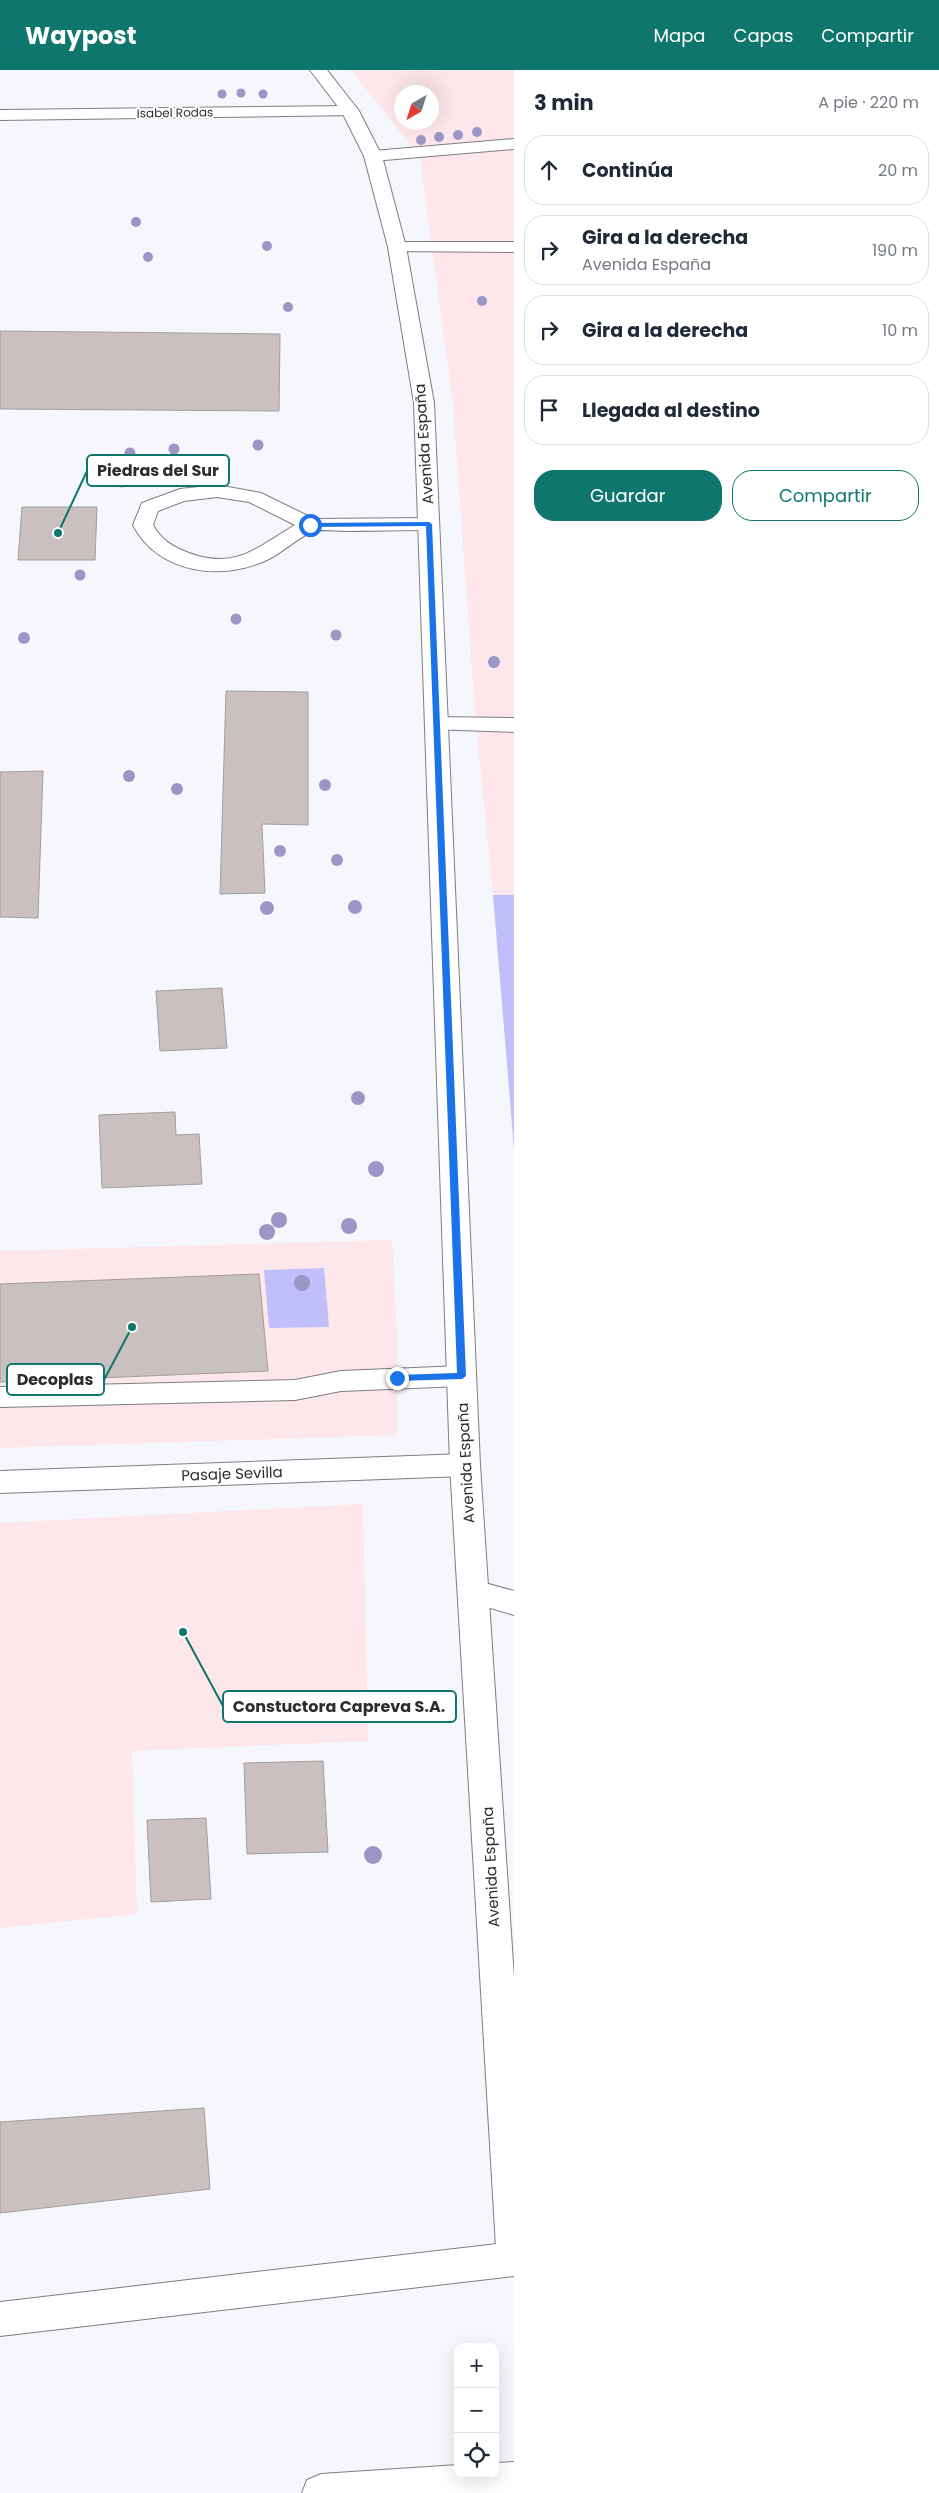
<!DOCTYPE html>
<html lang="es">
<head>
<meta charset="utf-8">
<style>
	:root { --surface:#fff; --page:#f2f2f3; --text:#1f2937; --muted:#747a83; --line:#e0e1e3; --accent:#0f766e }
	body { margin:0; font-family:Poppins,sans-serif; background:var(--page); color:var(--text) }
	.controls { position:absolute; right:15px; bottom:15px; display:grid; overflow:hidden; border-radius:10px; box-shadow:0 5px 20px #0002 }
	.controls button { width:45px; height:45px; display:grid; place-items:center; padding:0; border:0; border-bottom:1px solid var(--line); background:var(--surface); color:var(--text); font:25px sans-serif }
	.compass { position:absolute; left:394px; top:15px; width:45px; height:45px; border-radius:50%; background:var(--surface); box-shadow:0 5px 20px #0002; rotate:219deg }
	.stop { position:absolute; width:15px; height:15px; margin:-11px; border:4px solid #1a73e8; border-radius:50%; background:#fff }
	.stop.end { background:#1a73e8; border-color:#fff; box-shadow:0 1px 5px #0008 }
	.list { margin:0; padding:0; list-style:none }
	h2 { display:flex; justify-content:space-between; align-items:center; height:65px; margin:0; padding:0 20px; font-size:21px }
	h2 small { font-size:16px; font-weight:400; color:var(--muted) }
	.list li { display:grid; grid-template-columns:32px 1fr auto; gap:15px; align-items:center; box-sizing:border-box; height:70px; margin:0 10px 10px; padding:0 10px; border:1px solid var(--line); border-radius:20px }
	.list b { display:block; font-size:19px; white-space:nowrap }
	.list p { margin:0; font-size:16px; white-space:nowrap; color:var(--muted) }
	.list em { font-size:16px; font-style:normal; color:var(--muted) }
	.actions { display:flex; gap:10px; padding:15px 20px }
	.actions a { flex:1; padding:11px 0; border:1px solid var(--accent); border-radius:20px; text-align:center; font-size:18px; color:var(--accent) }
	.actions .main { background:var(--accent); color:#fff }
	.icon { flex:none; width:28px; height:28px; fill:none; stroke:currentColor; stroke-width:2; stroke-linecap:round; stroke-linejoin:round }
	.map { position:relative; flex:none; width:514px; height:2423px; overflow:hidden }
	header { display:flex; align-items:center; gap:30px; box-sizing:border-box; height:70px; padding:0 25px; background:var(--accent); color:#fff }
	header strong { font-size:24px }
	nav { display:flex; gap:28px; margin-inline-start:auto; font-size:18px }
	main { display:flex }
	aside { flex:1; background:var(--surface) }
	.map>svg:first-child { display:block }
</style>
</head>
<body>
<header>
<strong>Waypost</strong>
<nav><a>Mapa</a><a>Capas</a><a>Compartir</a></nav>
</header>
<main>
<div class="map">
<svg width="514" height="2423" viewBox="0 0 514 2423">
	<rect width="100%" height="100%" fill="#f6f7fd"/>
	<!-- industrial -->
	<path fill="#fde7ea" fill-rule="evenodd" d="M351 0H514V825H493L476 654 453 335 420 87ZM402 22H432V52H402Z
		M392 1170 397 1262V1365L0 1378V1181Z
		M363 1434 368 1671 132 1681 137 1844 0 1858V1453Z"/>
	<!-- green -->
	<path fill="#c0befb" d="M493 825H514V1079Z
		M324 1198 329 1257 269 1258 264 1200Z"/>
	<!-- building -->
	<path fill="#c8c1c0" stroke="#a49d9b" d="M0 261 280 264 279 341 0 339Z
		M22 437H97L95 490H18Z
		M226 621 308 622V755L262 754 265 823 220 824Z
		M43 701 38 848 0 847V702Z
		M222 918 227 978 160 981 156 921Z
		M175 1042 176 1065 199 1064 202 1114 102 1118 99 1045Z
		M259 1204 268 1301 0 1312V1214Z
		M323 1691 328 1782 247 1784 244 1693Z
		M206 1748 211 1829 151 1832 147 1750Z
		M204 2038 210 2119 0 2143V2052Z"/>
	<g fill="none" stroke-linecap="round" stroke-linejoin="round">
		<defs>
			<path id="minor" d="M350 36 356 37 359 41 356 45 0 50V40Z
				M514 69V79L373 91 367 90 364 86 367 82 373 81Z
				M397 172H514V182L391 181 388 177 391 173Z
				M217 415 261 423 314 449 429 448 436 450 439 454 436 458 429 460C401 460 373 461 345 461 336 461 323 459 315 461 301 465 283 482 269 489 223 512 158 504 133 455L142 433 180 419ZM217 427 249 432 295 455C256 478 236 500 189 483 173 477 161 470 153 455L158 441 184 431Z
				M437 647 514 648V662L429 659 426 654 429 649Z
				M462 1296 472 1299 476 1306 472 1313 462 1316 341 1321 295 1330 0 1337V1317L295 1310 341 1301Z
				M465 1384 475 1387 480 1395 475 1403 465 1406 0 1423V1401Z
				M474 1510 514 1521V1545L463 1530 459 1522 463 1514Z
				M514 2172V2206L0 2266V2232Z
				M514 2392V2423H302L307 2410 321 2404 458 2395V2404H495V2393Z"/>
			<path id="major" d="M310 0H327L359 41 382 86 406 177 434 333 480 1395 514 1908V2194L501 2189 496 2177 450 1395 414 333 388 177 364 86 342 42Z"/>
		</defs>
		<!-- minor casing -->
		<use href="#minor" stroke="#7d7d83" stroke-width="2"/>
		<!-- major casing -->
		<use href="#major" stroke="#7d7d83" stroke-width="2"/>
		<!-- minor -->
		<use href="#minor" fill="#fff" fill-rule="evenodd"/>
		<!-- major -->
		<use href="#major" fill="#fff" fill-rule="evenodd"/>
	</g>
	<!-- trees -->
	<g fill="#9b96c5">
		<circle cx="241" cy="23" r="4.5"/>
		<circle cx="222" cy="24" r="4.5"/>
		<circle cx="263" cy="24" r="4.5"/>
		<circle cx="477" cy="62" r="5"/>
		<circle cx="458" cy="65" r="5"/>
		<circle cx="439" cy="67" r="5"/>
		<circle cx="421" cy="70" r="5"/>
		<circle cx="136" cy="152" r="5"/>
		<circle cx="267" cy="176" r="5"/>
		<circle cx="148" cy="187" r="5"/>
		<circle cx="482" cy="231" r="5"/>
		<circle cx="288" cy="237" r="5"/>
		<circle cx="258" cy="375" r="5.5"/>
		<circle cx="174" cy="379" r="5.5"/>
		<circle cx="130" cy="383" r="5.5"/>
		<circle cx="122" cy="412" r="5.5"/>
		<circle cx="80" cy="505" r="5.5"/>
		<circle cx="236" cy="549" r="5.5"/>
		<circle cx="336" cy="565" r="5.5"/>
		<circle cx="24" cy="568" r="6"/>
		<circle cx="494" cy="592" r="6"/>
		<circle cx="129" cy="706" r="6"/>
		<circle cx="325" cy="715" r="6"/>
		<circle cx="177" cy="719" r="6"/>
		<circle cx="280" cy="781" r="6"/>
		<circle cx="337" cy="790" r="6"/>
		<circle cx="355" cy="837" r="7"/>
		<circle cx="267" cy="838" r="7"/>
		<circle cx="358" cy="1028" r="7"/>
		<circle cx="376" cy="1099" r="8"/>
		<circle cx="279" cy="1150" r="8"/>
		<circle cx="349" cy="1156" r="8"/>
		<circle cx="267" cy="1162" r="8"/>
		<circle cx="302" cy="1213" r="8"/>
		<circle cx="373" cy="1785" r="9"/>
	</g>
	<!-- route -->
	<path fill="#1a73e8" d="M429 452 432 454 466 1306 462 1309 397 1311 393 1308 397 1305 457 1303 426 456 310 457 307 455 310 453Z"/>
	<g text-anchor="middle" stroke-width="4" stroke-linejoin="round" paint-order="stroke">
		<!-- far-street labels -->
		<g font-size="12" fill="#2d2d2f" stroke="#fff">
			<text transform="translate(175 43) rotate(-1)" y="4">Isabel Rodas</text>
		</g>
		<!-- street labels -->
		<g font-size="15" fill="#2d2d2f" stroke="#fff">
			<text transform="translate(424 374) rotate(-94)" y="5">Avenida España</text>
			<text transform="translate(466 1393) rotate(-93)" y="5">Avenida España</text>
			<text transform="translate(232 1404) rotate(-2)" y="5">Pasaje Sevilla</text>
			<text transform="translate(491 1797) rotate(-93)" y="5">Avenida España</text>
		</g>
	</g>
	<!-- callouts -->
	<path fill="none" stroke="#0f766e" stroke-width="2" d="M58 463L87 401M132 1257L104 1310M183 1562L223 1636"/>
	<g fill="#0f766e" stroke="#fff" stroke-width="2">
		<circle cx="58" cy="463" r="5"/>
		<circle cx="132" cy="1257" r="5"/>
		<circle cx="183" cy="1562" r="5"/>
	</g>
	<g fill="#fff" stroke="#0f766e" stroke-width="2">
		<rect x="87" y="385" width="142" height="31" rx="5"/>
		<rect x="7" y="1294" width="97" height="31" rx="5"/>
		<rect x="223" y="1621" width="233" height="31" rx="5"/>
	</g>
	<g font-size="16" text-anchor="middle" font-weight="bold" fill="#2d2d2f">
		<text x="158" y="406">Piedras del Sur</text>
		<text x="55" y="1315">Decoplas</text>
		<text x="339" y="1642">Constuctora Capreva S.A.</text>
	</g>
</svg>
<div class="controls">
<button>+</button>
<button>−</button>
<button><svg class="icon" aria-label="locate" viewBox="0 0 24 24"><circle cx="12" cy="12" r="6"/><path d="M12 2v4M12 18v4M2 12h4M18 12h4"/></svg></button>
</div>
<svg class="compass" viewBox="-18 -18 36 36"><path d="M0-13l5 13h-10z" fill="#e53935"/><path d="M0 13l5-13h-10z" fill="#747a83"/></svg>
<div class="stop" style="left:310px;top:455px"></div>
<div class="stop end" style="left:397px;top:1308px"></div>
</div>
<aside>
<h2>3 min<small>A pie · 220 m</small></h2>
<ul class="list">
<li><svg class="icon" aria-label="ahead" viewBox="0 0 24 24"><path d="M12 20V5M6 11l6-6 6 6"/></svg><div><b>Continúa</b></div><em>20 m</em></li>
<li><svg class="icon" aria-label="right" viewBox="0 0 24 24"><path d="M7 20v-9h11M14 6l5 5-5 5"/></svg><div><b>Gira a la derecha</b><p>Avenida España</p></div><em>190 m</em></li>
<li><svg class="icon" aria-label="right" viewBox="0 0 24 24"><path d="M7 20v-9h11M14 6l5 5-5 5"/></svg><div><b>Gira a la derecha</b></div><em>10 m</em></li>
<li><svg class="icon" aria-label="arrive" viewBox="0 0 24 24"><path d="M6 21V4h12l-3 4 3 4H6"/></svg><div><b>Llegada al destino</b></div></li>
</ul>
<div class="actions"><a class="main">Guardar</a><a>Compartir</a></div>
</aside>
</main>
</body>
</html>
